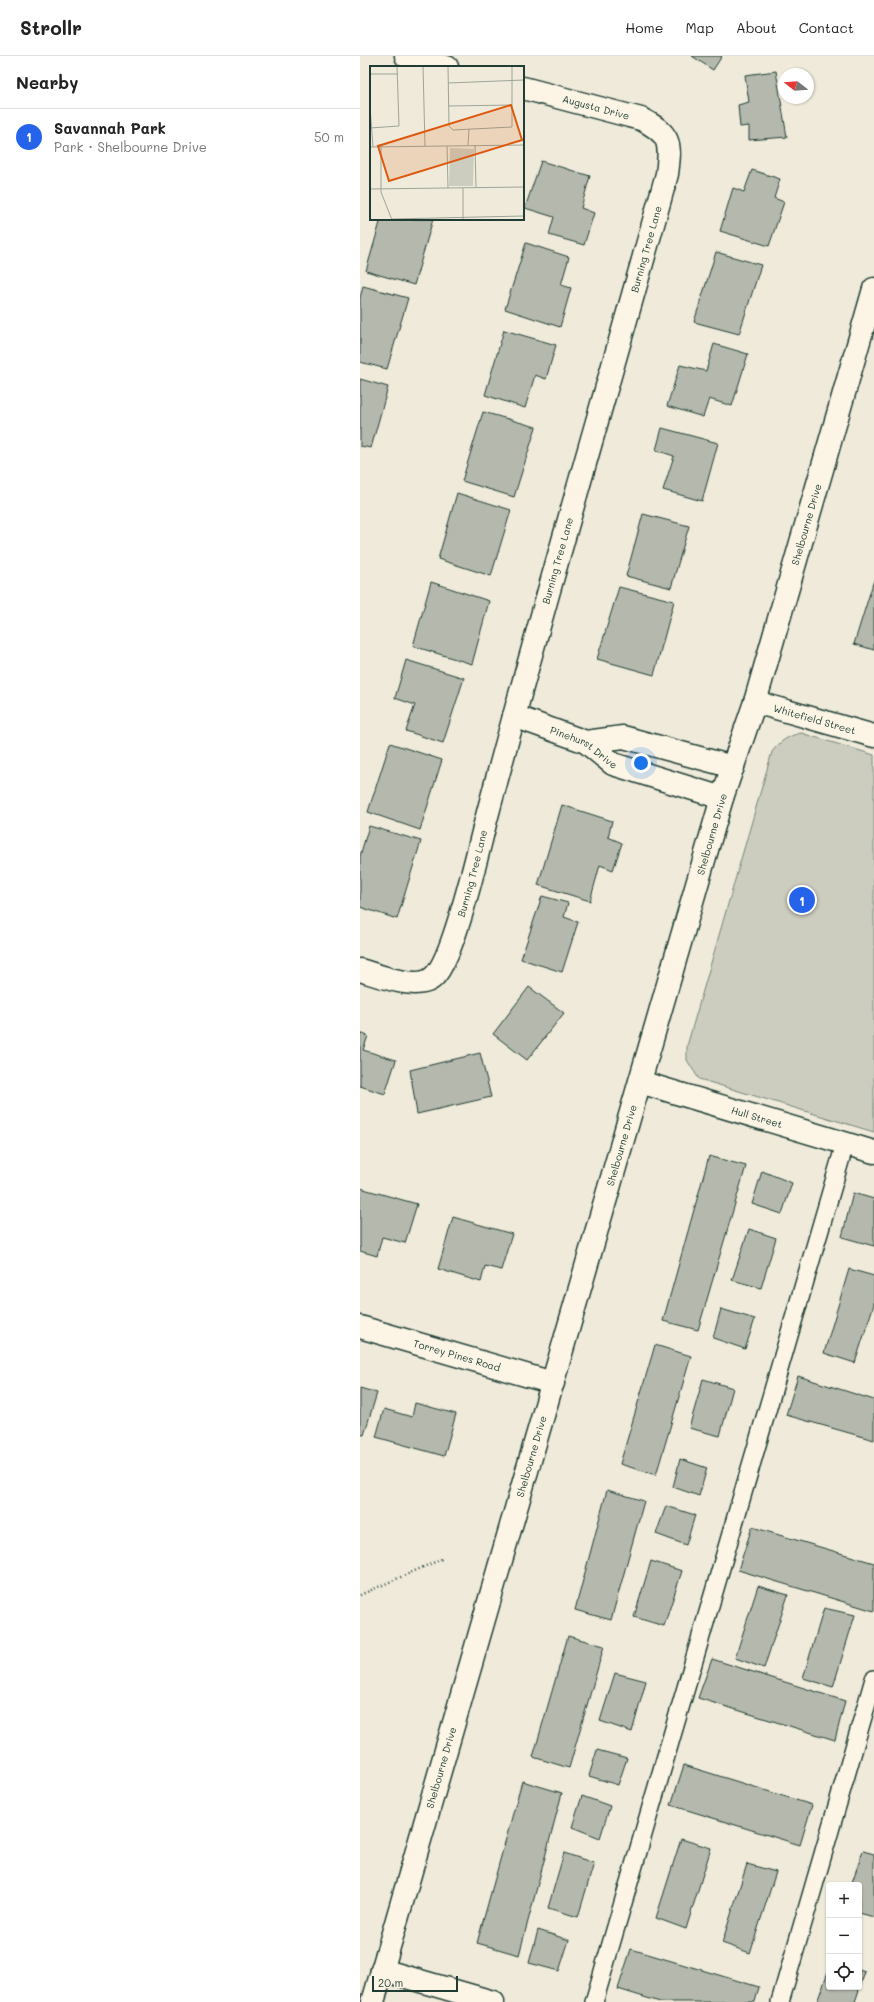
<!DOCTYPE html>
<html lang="en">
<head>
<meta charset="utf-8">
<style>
	:root { --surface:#fff; --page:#f6f6f6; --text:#222; --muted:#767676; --line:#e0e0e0; --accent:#2563eb }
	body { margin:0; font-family:Mali,sans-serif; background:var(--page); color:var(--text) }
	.controls { position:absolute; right:12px; bottom:12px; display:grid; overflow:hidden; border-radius:4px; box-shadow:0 1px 3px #0004 }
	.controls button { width:36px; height:36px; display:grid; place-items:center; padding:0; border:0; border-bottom:1px solid var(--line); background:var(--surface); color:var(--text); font:20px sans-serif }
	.compass { position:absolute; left:418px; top:12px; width:36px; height:36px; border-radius:50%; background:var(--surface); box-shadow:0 1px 3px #0004; rotate:287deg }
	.scale { position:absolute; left:12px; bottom:10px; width:86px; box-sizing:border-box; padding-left:4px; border:2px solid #1f3d34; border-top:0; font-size:11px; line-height:14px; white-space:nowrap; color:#1f3d34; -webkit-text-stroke:3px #fcf5e5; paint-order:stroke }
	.you { position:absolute; left:281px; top:707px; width:14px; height:14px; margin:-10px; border:3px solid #fff; border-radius:50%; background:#1a73e8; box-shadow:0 0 0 6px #1a73e833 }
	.badge { display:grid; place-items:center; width:26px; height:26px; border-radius:50%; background:var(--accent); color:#fff; font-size:13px; font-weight:700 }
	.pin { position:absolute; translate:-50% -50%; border:2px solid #fff; box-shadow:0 1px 4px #0006 }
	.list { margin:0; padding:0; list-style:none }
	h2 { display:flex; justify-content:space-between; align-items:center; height:52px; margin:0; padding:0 16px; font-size:17px }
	h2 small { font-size:13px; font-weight:400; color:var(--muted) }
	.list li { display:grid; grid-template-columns:26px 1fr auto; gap:12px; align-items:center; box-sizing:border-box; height:56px; padding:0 16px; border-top:1px solid var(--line) }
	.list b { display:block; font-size:15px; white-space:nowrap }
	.list p { margin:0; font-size:13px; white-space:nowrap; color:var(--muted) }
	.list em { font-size:13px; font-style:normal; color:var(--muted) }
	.icon { flex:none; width:22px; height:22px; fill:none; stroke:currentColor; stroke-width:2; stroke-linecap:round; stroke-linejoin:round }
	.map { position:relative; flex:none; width:514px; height:1946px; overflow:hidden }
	header { display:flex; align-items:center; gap:24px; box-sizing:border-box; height:56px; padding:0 20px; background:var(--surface); border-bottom:1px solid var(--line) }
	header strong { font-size:19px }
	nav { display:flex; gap:22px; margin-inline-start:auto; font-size:14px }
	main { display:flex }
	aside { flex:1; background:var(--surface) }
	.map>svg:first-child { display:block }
</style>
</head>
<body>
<header>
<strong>Strollr</strong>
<nav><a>Home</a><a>Map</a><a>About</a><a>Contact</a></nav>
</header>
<main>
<aside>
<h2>Nearby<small></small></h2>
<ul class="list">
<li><span class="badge">1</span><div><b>Savannah Park</b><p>Park · Shelbourne Drive</p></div><em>50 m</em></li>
</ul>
</aside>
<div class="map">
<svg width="514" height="1946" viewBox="0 0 514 1946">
	<rect width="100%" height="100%" fill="#efeada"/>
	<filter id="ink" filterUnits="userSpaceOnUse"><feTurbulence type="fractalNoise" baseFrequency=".025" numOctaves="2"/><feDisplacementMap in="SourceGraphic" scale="8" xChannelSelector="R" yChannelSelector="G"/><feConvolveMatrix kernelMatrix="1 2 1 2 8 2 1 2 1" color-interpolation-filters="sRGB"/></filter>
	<g filter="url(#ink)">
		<!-- green -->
		<path fill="#cccdbf" stroke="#76857a" d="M441 677 514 699V1076L339 1023 327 1004V990L412 696C420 685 428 680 441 677Z"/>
		<!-- building -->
		<path fill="#b5b9ad" stroke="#1f3d34" d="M332 0H362L353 14Z
			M416 15 427 81 389 84V70L380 71 378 49 389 46 385 19Z
			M181 105 230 120 221 152 234 157 224 189 189 179 194 161 165 152Z
			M392 114 420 123 414 142 424 146 409 190 360 175 373 132 384 136Z
			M21 163H73L54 229 6 215Z
			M166 187 209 201 201 229 211 232 200 271 145 253Z
			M356 196 401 209 379 278 334 266Z
			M3 230 48 242 27 313 0 306V242Z
			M144 274 196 289 186 323 175 319 165 352 125 339Z
			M354 288 388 298 372 350 349 343 343 361 307 350 320 309 346 315Z
			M0 323 28 331 11 392 0 390Z
			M123 356 176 371 154 441 102 425Z
			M302 372 358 387 342 445 303 434 314 400 296 394Z
			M97 437 151 454 131 520 78 503Z
			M283 458 329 470 311 532 266 520Z
			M514 524V594L494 588Z
			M71 526 129 545 112 608 53 590Z
			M259 531 314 545 294 619 237 603Z
			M46 604 104 622 83 687 46 675 55 649 35 642Z
			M30 687 82 704 60 774 8 756Z
			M202 749 252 765 248 781 262 787 253 814 240 809 230 845 178 829Z
			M9 770 61 785 37 863 0 851V800Z
			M182 840 208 847 204 861 218 866 202 916 161 903Z
			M169 931 204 957 167 1004 133 978Z
			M0 977 8 980 3 994 36 1004 25 1038 0 1030Z
			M120 997 131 1041 57 1058 50 1014Z
			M349 1100 386 1110 338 1274 303 1265Z
			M402 1115 432 1127 422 1158 392 1148Z
			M0 1132 57 1148 45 1187 22 1181 17 1200 0 1195Z
			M493 1137 514 1143V1190L482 1181Z
			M93 1161 152 1178 141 1214 125 1210 121 1226 78 1213Z
			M389 1173 416 1182 401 1232 372 1224Z
			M489 1213 514 1220V1248L495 1307 464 1297Z
			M361 1253 395 1263 385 1293 353 1282Z
			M295 1289 331 1300 296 1419 260 1408Z
			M438 1320 514 1344V1384L426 1359Z
			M343 1323 373 1332 360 1380 329 1372Z
			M0 1332 17 1337 4 1379 0 1378Z
			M55 1347 96 1358 84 1400 16 1381 24 1353 52 1361Z
			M320 1403 347 1412 339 1440 313 1431Z
			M247 1434 284 1445 251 1564 215 1554Z
			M306 1450 335 1459 326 1489 296 1478Z
			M392 1471 514 1507V1555L378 1514Z
			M291 1505 322 1515 304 1570 274 1561Z
			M398 1530 428 1539 404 1612 375 1602Z
			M464 1552 495 1559 473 1631 443 1622Z
			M208 1580 244 1590 209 1712 173 1701Z
			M352 1603 485 1645 475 1684 338 1642Z
			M255 1617 286 1625 272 1676 240 1665Z
			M237 1694 267 1702 258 1729 229 1720Z
			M324 1709 452 1749 440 1789 311 1749Z
			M162 1725 202 1737 159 1899 117 1887Z
			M222 1740 250 1750 240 1782 212 1771Z
			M321 1783 351 1792 326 1873 296 1862Z
			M503 1795 514 1798V1861L499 1857V1829H491Z
			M204 1797 234 1807 218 1861 188 1852Z
			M387 1808 416 1816 390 1897 362 1887Z
			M178 1874 209 1884 199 1915 169 1907Z
			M271 1893 399 1931 395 1946H300L258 1933Z
			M469 1913V1931H499V1914L505 1916 495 1946H457Z"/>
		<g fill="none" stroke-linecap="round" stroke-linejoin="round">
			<defs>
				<path id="service" d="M234 1946 485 1088
					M420 1946 514 1623"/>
				<g id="minor">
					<path d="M46 0 87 11"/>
					<path id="s1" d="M395 646 514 680"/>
					<path id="s2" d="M154 660 226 686 253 708 362 742"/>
					<path d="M226 686 263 681 373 711"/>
					<path id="s3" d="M0 914C17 919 55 934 71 923 93 909 118 794 126 764 183 548 247 334 307 118 311 87 311 78 281 63L163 32"/>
					<path id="s4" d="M280 1026 514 1096"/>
					<path id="s5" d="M0 1271 193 1327"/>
					<path d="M22 1914 133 1946"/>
				</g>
				<g id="secondary">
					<path id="s6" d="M13 1946 362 742 395 646 514 233"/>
				</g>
			</defs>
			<!-- service casing -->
			<use href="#service" stroke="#1f3d34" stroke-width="20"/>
			<!-- minor casing -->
			<use href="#minor" stroke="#1f3d34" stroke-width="25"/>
			<!-- secondary casing -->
			<use href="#secondary" stroke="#1f3d34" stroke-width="25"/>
			<!-- path -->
			<path stroke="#1f3d34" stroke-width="2.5" stroke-dasharray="1 3" stroke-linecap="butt" d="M0 1539 84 1502"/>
			<!-- service -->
			<use href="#service" stroke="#fcf5e5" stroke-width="17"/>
			<!-- minor -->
			<use href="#minor" stroke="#fcf5e5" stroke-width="22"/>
			<!-- secondary -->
			<use href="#secondary" stroke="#fcf5e5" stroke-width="22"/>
		</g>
	</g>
	<g text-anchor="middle" stroke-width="3" stroke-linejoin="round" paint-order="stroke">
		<!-- street labels -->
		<g font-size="10" fill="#1f3d34" stroke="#fcf5e5">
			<text transform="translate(236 51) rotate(15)" y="4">Augusta Drive</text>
			<text dy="4" stroke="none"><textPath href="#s3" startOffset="836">Burning Tree Lane</textPath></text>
			<text dy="4" stroke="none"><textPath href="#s6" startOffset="1540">Shelbourne Drive</textPath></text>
			<text dy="4" stroke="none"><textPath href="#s3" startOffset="512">Burning Tree Lane</textPath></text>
			<text dy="4" stroke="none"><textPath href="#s1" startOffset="62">Whitefield Street</textPath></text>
			<text dy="4" stroke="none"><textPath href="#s2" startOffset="77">Pinehurst Drive</textPath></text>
			<text dy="4" stroke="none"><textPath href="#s6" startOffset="1216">Shelbourne Drive</textPath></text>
			<text dy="4" stroke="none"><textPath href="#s3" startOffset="188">Burning Tree Lane</textPath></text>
			<text dy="4" stroke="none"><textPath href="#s4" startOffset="122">Hull Street</textPath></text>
			<text dy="4" stroke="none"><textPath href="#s6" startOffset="892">Shelbourne Drive</textPath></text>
			<text dy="4" stroke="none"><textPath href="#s5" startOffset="101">Torrey Pines Road</textPath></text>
			<text dy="4" stroke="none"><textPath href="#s6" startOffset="568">Shelbourne Drive</textPath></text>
			<text dy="4" stroke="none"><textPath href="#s6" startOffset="244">Shelbourne Drive</textPath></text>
		</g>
	</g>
	<!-- overview -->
	<g transform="translate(10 10)">
		<rect width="154" height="154" fill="#efeada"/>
		<path d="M80 82 104 83 103 120H79Z" fill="#cccdbf"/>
		<path fill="none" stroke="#9ca598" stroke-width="1" d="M53 0 55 80M78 0 79 60 83 64 142 61V0M0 8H28M78 17 154 14M0 40 3 81M79 40 142 39M0 62 29 60 27 0M98 79 99 63M105 79 106 121M11 80V126L22 154M77 80 78 122M0 81 154 79M93 122V154M0 123 154 121M22 153 154 150"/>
		<path fill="#de580e" fill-opacity="0.15" stroke="#de580e" stroke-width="2" d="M141 39 152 74 19 115 8 80Z"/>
		<rect width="154" height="154" fill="none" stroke="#1f3d34" stroke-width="2"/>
	</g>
</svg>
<div class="controls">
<button>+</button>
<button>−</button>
<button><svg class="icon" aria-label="locate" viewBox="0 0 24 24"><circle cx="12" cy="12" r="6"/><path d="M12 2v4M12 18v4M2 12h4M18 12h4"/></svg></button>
</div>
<svg class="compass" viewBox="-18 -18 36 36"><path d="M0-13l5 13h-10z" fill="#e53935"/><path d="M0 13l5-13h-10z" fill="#767676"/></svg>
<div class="scale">20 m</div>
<div class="you"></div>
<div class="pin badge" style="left:442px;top:844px">1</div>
</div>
</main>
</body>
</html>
